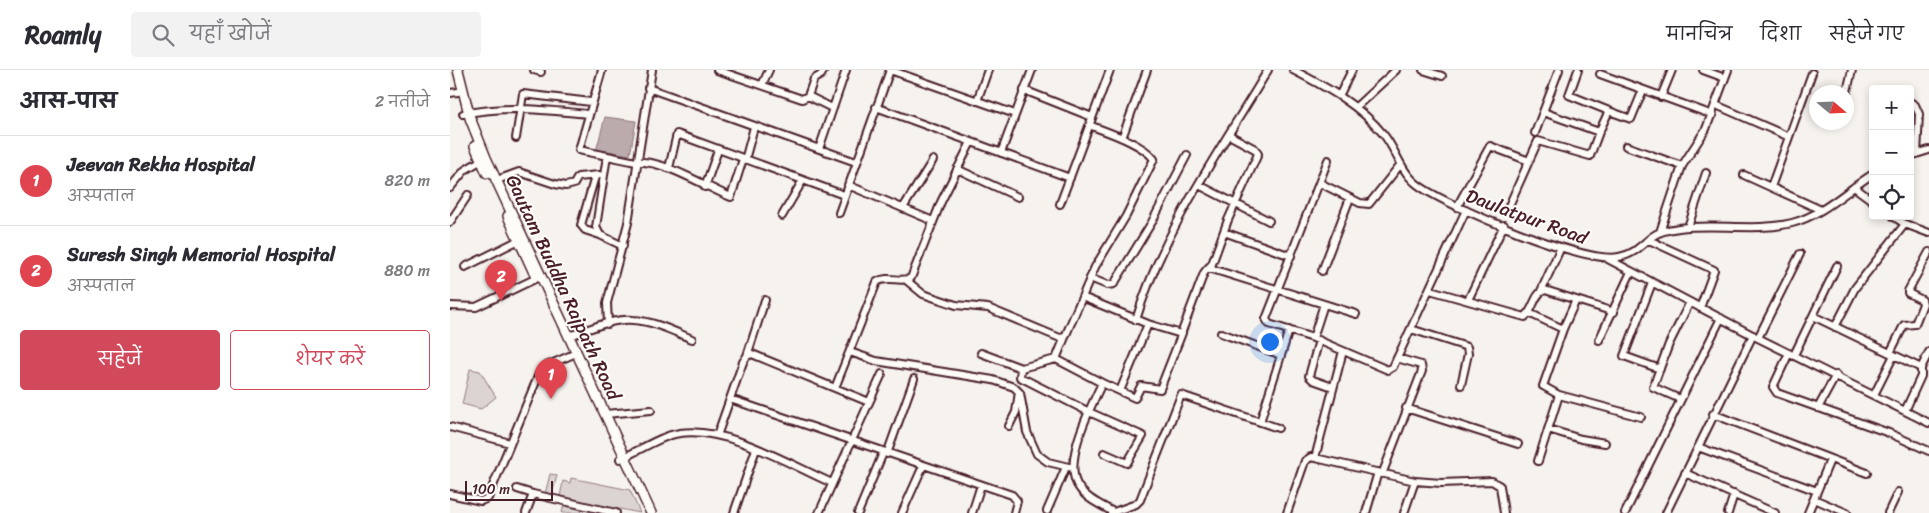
<!DOCTYPE html>
<html lang="hi">
<head>
<meta charset="utf-8">
<style>
	:root { --surface:#fff; --page:#f2f2f3; --text:#2b2b33; --muted:#7c7c81; --line:#e1e1e2; --accent:#d1495b }
	body { margin:0; font-family:Sriracha,"Playpen Sans Deva",sans-serif; background:var(--page); color:var(--text) }
	.controls { position:absolute; right:15px; top:15px; display:grid; overflow:hidden; border-radius:5px; box-shadow:0 2px 8px #0003 }
	.controls button { width:45px; height:45px; display:grid; place-items:center; padding:0; border:0; border-bottom:1px solid var(--line); background:var(--surface); color:var(--text); font:25px sans-serif }
	.compass { position:absolute; left:1359px; top:15px; width:45px; height:45px; border-radius:50%; background:var(--surface); box-shadow:0 2px 8px #0003; rotate:109deg }
	.scale { position:absolute; left:15px; bottom:12px; width:88px; box-sizing:border-box; padding-left:5px; border:2px solid #4a1f2b; border-top:0; font-size:14px; line-height:18px; white-space:nowrap; color:#4a1f2b; -webkit-text-stroke:4px #fdfcf7; paint-order:stroke }
	.you { position:absolute; left:819px; top:271px; width:18px; height:18px; margin:-12px; border:4px solid #fff; border-radius:50%; background:#1a73e8; box-shadow:0 0 0 8px #1a73e833 }
	.badge { display:grid; place-items:center; width:32px; height:32px; border-radius:50%; background:var(--accent); color:#fff; font-size:16px; font-weight:700 }
	.pin { position:absolute; translate:-50% -41px; filter:drop-shadow(0 1px 2px #0008) }
	.pin::after { content:''; position:absolute; top:26px; width:18px; height:15px; background:inherit; clip-path:polygon(0 0,100% 0,50% 100%) }
	.list { margin:0; padding:0; list-style:none }
	h2 { display:flex; justify-content:space-between; align-items:center; height:65px; margin:0; padding:0 20px; font-size:21px }
	h2 small { font-size:16px; font-weight:400; color:var(--muted) }
	.list li { display:grid; grid-template-columns:32px 1fr auto; gap:15px; align-items:center; box-sizing:border-box; height:90px; padding:0 20px; border-top:1px solid var(--line) }
	.list b { display:block; font-size:19px; white-space:nowrap }
	.list p { margin:0; font-size:16px; white-space:nowrap; color:var(--muted) }
	.list em { font-size:16px; font-style:normal; color:var(--muted) }
	.actions { display:flex; gap:10px; padding:15px 20px }
	.actions a { flex:1; padding:11px 0; border:1px solid var(--accent); border-radius:5px; text-align:center; font-size:18px; color:var(--accent) }
	.actions .main { background:var(--accent); color:#fff }
	.icon { flex:none; width:28px; height:28px; fill:none; stroke:currentColor; stroke-width:2; stroke-linecap:round; stroke-linejoin:round }
	.map { position:relative; flex:none; width:1479px; height:443px; overflow:hidden }
	header { display:flex; align-items:center; gap:30px; box-sizing:border-box; height:70px; padding:0 25px; background:var(--surface); border-bottom:1px solid var(--line) }
	header strong { font-size:24px }
	nav { display:flex; gap:28px; margin-inline-start:auto; font-size:18px }
	.search { width:350px; height:45px; background:var(--page); display:flex; align-items:center; gap:12px; box-sizing:border-box; padding:0 18px; border-radius:5px; color:var(--muted); font-size:19px }
	main { display:flex }
	aside { flex:1; background:var(--surface) }
	.map>svg:first-child { display:block }
</style>
</head>
<body>
<header>
<strong>Roamly</strong>
<div class="search"><svg class="icon" aria-label="search" viewBox="0 0 24 24"><circle cx="10" cy="10" r="6"/><path d="M15 15l6 6"/></svg>यहाँ खोजें</div>
<nav><a>मानचित्र</a><a>दिशा</a><a>सहेजे गए</a></nav>
</header>
<main>
<aside>
<h2>आस-पास<small>2 नतीजे</small></h2>
<ul class="list">
<li><span class="badge" style="background:#e0444e">1</span><div><b>Jeevan Rekha Hospital</b><p>अस्पताल</p></div><em>820 m</em></li>
<li><span class="badge" style="background:#e0444e">2</span><div><b>Suresh Singh Memorial Hospital</b><p>अस्पताल</p></div><em>880 m</em></li>
</ul>
<div class="actions"><a class="main">सहेजें</a><a>शेयर करें</a></div>
</aside>
<div class="map">
<svg width="1479" height="443" viewBox="0 0 1479 443">
	<rect width="100%" height="100%" fill="#f6f3ef"/>
	<filter id="ink" filterUnits="userSpaceOnUse"><feTurbulence type="fractalNoise" baseFrequency=".02" numOctaves="2"/><feDisplacementMap in="SourceGraphic" scale="10" xChannelSelector="R" yChannelSelector="G"/><feConvolveMatrix kernelMatrix="1 2 1 2 8 2 1 2 1" color-interpolation-filters="sRGB"/></filter>
	<g filter="url(#ink)">
		<!-- green -->
		<path fill="#dcd4d2" stroke="#937a7e" d="M20 299 30 301 46 327 31 339 12 334Z
			M100 404 107 405 102 426 95 424Z
			M121 408 180 420 190 443 110 427 113 411 120 413Z
			M114 434 132 438 131 443H112Z"/>
		<!-- water -->
		<path fill="#bbabac" stroke="#8e7378" d="M155 47 186 51 180 85 158 81H146Z"/>
		<g fill="none" stroke-linecap="round" stroke-linejoin="round">
			<defs>
				<path id="minor" d="M84 0 91 2
					M152 0 129 80 186 92C212 89 256 117 281 127L293 89
					M267 0 352 29 358 26 364 9 371 5 374 0
					M440 0 565 44
					M843 0C876 17 910 35 934 65 948 83 951 104 971 117 1002 138 1134 194 1169 187 1184 185 1192 174 1203 166 1210 161 1221 159 1229 158 1266 153 1306 162 1342 153 1373 145 1397 120 1423 104
					M973 0 992 6
					M1128 0 1119 25 1159 41
					M1253 0 1275 8
					M1150 4 1263 45
					M312 15 319 0
					M198 18 406 92
					M574 20 642 47
					M0 23 8 22
					M358 26 382 38
					M889 26 902 0
					M1396 26 1402 0
					M1211 27 1222 0
					M527 31 538 0
					M1460 32 1465 35 1469 44 1467 84
					M1266 35 1337 66
					M426 37 620 108
					M906 37 946 0
					M1093 42 1149 62 1159 41 1181 49 1193 20
					M13 44C58 35 93 40 138 44
					M1085 63 1109 0
					M66 68 73 24 141 32
					M672 68 697 0
					M1176 76 1232 96
					M369 79 396 0
					M551 83 582 0
					M157 86 146 157 150 165 173 176
					M1460 86 1479 80
					M295 90 304 57
					M878 90 816 249 819 254 863 268 938 300 943 297 1016 140
					M219 98 227 64 394 125
					M507 99 568 127
					M148 105 144 110 131 155 135 160 150 165
					M1294 105 1371 140
					M47 110 69 102 105 114 116 116 124 114 128 107 149 105
					M870 113 910 133 919 134 950 95
					M398 115 483 151
					M749 115 819 151
					M255 117 268 80
					M1321 117 1362 3
					M1404 117 1423 131
					M0 118 15 100 35 88
					M610 134 660 0
					M1007 137 1040 76 1079 91 1088 71 1140 86 1149 62
					M453 138 483 90
					M1058 138 1079 91
					M389 143 440 0
					M332 146 353 110
					M1443 146 1455 154 1479 163
					M0 152 18 125
					M1238 157 1256 103
					M774 162 841 186
					M1210 162 1232 96 1256 59 1278 0
					M1199 170 1264 200 1250 238
					M1158 189 1308 268 1479 353
					M15 197 71 169
					M757 199 762 194 778 150 808 84 805 79 779 65
					M872 201 900 128
					M640 208 657 215 664 214 702 152 737 85
					M456 210 473 224 506 235 538 238 610 268 615 267 645 197 676 146 704 89C692 73 657 62 639 55
					M1202 213 1174 286 1210 299
					M980 220 1075 247C1084 240 1084 223 1095 220L1164 242
					M1091 221 1111 177
					M632 227 698 254 731 264 754 203 757 199H762L906 244
					M1018 230 1054 155
					M1126 230 1113 259 1093 316 1109 325 1191 347
					M0 236 26 237 89 207
					M1079 243 1113 259
					M1363 246 1471 298V306L1455 341
					M686 250C714 158 770 81 818 0
					M158 254 157 233 178 153 202 0
					M1385 257 1405 218 1455 154
					M961 259 1017 277 1018 284 1011 315
					M771 263 831 285
					M119 266C138 260 162 248 183 250 203 251 223 261 242 269
					M615 267 606 289 652 313C641 337 610 395 630 419 638 430 653 436 665 443
					M863 268 874 234
					M1308 268 1350 184
					M869 270 859 306 863 310 883 317
					M1149 270 1181 202
					M400 282 426 291 543 310 564 317 570 323 577 362 587 384 598 392 623 398
					M531 283 571 298 606 289
					M1339 283 1323 317 1327 323 1439 363 1479 381
					M1440 283 1454 255 1465 254 1473 234 1472 230 1458 223V221L1479 182
					M1344 285 1387 196
					M297 286 315 230
					M571 298 570 307 639 342 693 366 677 393 654 383
					M1471 298 1479 282
					M652 313 685 328 691 316 710 319 732 263
					M385 318 427 212C438 205 450 213 461 208L491 132 521 72
					M670 321 698 254
					M1424 325 1444 285
					M280 329 562 425 567 431 564 443
					M1230 329 1203 317 1219 274 1240 232
					M956 338 1068 374
					M1368 338 1386 305
					M155 344 201 340
					M1263 344 1417 403
					M810 352 839 260
					M559 356 566 342 569 322
					M0 357 60 373
					M1098 359 1131 369 1155 373
					M268 363 293 292 297 286 302 284 419 332
					M1248 377 1367 421
					M437 384 464 309
					M865 388 893 281
					M170 389C189 381 210 366 230 363 276 356 339 394 382 413
					M1088 391 1109 325
					M933 402 972 301 971 295 947 288
					M1235 403 1325 443
					M67 419 83 424
					M0 424 31 431 38 428 89 304 94 297 126 283
					M1364 429 1397 443
					M597 441 616 397
					M76 443 83 424 166 443
					M284 443 306 379
					M369 443 432 304
					M408 443 433 383
					M452 443 473 396
					M522 443 531 415
					M661 443 686 434 690 430 731 325 828 358
					M837 443 855 391 861 387 965 411 991 413 1042 411 1050 416 1054 443
					M916 443 928 402
					M954 443 965 411
					M1175 443 1271 248
					M1216 443 1303 265
					M1278 443 1284 424
					M1358 443 1380 390
					M1438 443 1448 422"/>
				<path id="highway" d="M8 0 20 48 36 88 201 443
					M25 76 37 103
					M58 146 86 207"/>
			</defs>
			<!-- minor casing -->
			<use href="#minor" stroke="#4a1f2b" stroke-width="10"/>
			<!-- highway casing -->
			<use href="#highway" stroke="#4a1f2b" stroke-width="12"/>
			<!-- minor -->
			<use href="#minor" stroke="#fdfcf7" stroke-width="6"/>
			<!-- highway -->
			<use href="#highway" stroke="#fdfcf7" stroke-width="9"/>
		</g>
	</g>
	<g text-anchor="middle" stroke-width="4" stroke-linejoin="round" paint-order="stroke">
		<!-- street labels -->
		<g font-size="19" fill="#4a1f2b" stroke="#fdfcf7">
			<text transform="translate(1077 146) rotate(20)" y="7">Daulatpur Road</text>
			<text transform="translate(114 217) rotate(65)" y="7">Gautam Buddha Rajpath Road</text>
		</g>
	</g>
</svg>
<div class="controls">
<button>+</button>
<button>−</button>
<button><svg class="icon" aria-label="locate" viewBox="0 0 24 24"><circle cx="12" cy="12" r="6"/><path d="M12 2v4M12 18v4M2 12h4M18 12h4"/></svg></button>
</div>
<svg class="compass" viewBox="-18 -18 36 36"><path d="M0-13l5 13h-10z" fill="#e53935"/><path d="M0 13l5-13h-10z" fill="#7c7c81"/></svg>
<div class="scale">100 m</div>
<div class="you"></div>
<div class="pin badge" style="left:101px;top:329px;background:#e0444e">1</div>
<div class="pin badge" style="left:51px;top:231px;background:#e0444e">2</div>
</div>
</main>
</body>
</html>
